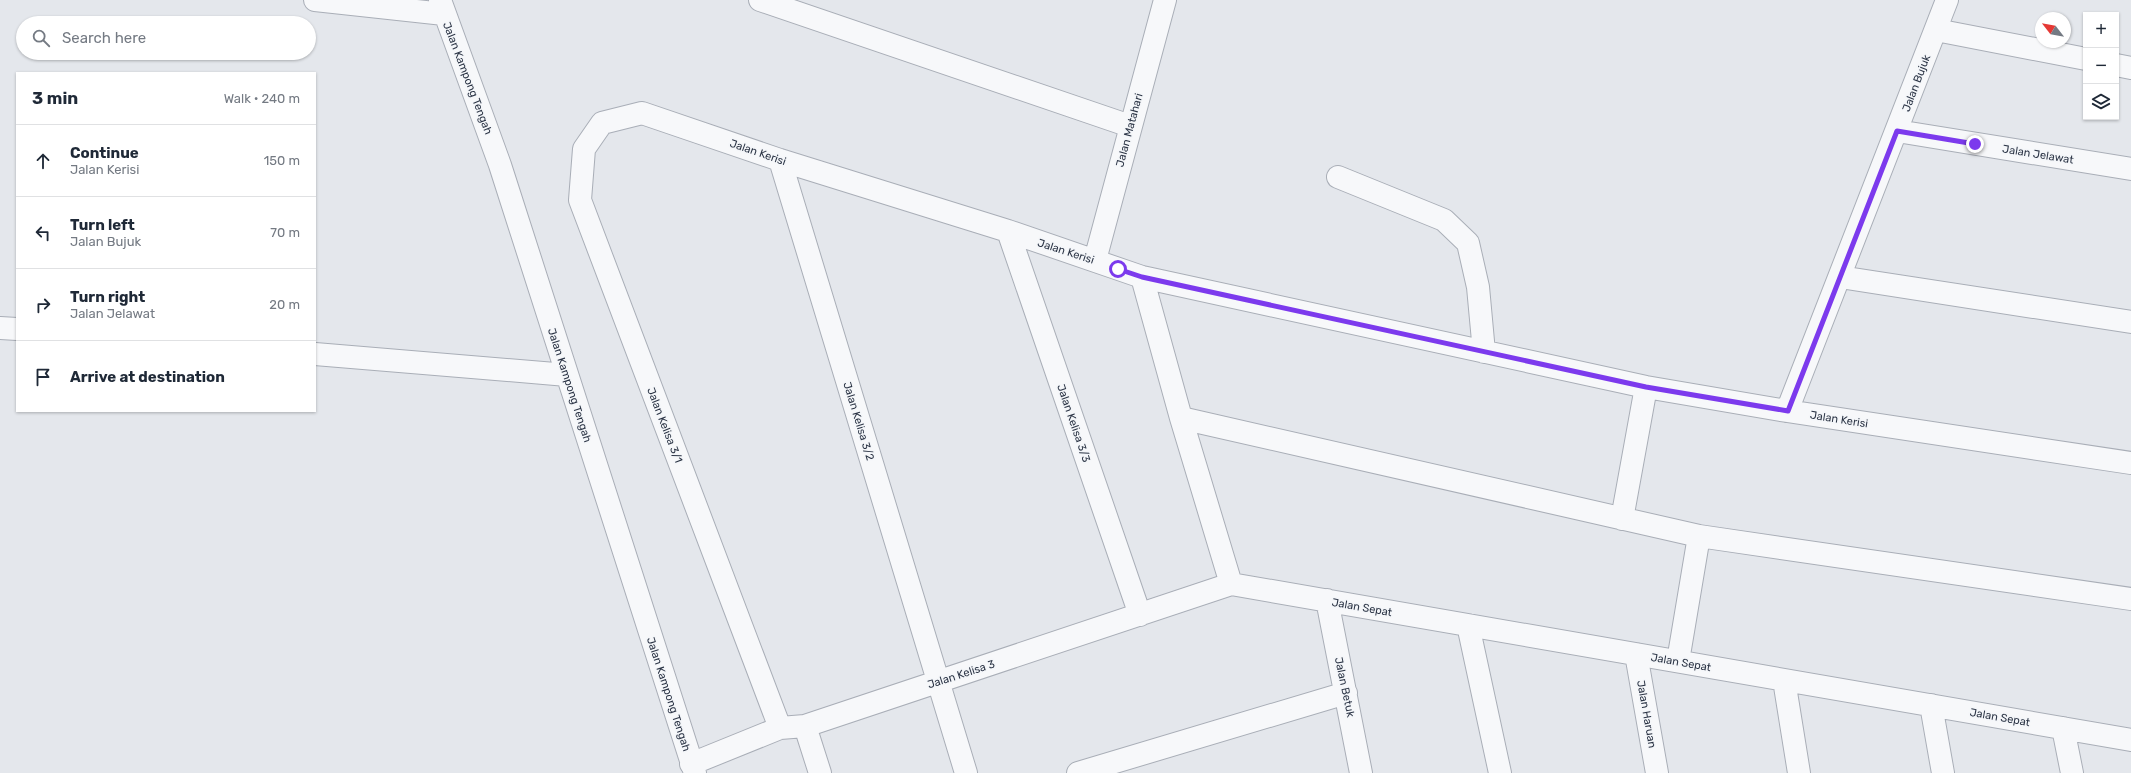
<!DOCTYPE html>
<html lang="en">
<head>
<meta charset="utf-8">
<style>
	:root { --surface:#fff; --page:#f2f2f3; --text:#1f2937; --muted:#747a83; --line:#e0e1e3 }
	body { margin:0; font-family:Rubik,sans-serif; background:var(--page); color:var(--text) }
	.controls { position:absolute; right:12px; top:12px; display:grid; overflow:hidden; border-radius:0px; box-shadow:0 1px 3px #0004 }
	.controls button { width:36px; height:36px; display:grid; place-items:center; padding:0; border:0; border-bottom:1px solid var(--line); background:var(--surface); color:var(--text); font:20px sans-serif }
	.compass { position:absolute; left:2035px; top:12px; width:36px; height:36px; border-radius:50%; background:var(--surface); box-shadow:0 1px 3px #0004; rotate:301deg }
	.stop { position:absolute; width:12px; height:12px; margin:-9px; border:3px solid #7c3aed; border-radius:50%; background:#fff }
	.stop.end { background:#7c3aed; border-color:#fff; box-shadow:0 1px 4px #0008 }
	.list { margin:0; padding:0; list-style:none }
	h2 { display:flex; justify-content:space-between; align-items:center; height:52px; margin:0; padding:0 16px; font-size:17px }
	h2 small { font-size:13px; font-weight:400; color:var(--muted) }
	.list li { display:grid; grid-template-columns:26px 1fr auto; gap:12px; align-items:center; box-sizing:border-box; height:72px; padding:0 16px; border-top:1px solid var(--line) }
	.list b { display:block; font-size:15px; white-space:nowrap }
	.list p { margin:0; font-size:13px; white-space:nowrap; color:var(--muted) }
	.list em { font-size:13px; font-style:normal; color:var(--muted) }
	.icon { flex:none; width:22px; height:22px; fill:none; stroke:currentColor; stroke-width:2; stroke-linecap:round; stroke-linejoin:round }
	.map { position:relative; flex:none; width:2131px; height:773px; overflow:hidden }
	.search { position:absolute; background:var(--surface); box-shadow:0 1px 3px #0004; left:16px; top:16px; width:300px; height:44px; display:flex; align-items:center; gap:10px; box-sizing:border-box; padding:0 14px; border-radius:22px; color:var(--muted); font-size:15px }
	.panel { position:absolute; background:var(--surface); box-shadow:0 1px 3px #0004; left:16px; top:72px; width:300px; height:340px; border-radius:0px }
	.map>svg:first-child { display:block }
</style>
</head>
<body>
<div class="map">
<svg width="2131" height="773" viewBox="0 0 2131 773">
	<rect width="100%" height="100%" fill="#e4e7ec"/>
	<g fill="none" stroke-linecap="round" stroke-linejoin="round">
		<defs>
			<path id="minor" d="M315 0 444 14
				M440 0 500 165 695 773
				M760 0 1130 126
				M1936 30 2086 59
				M2116 65 2131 68
				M1897 131 2131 169
				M780 160 966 773
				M1338 177 1444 220 1468 243 1478 287 1484 352
				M1008 231 1140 615
				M1095 260 1165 0
				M1142 277 1181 418 1231 584
				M1840 277 2131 322
				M0 328 17 329
				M315 354 567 375
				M1787 411 1947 0
				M1181 418 1699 536 2131 599
				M1622 519 1646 387
				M1327 600 1361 773
				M1468 625 1500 773
				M1636 654 1657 773
				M1678 661 1699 536
				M1784 680 1799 773
				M1931 705 1943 773
				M805 726 820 773
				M780 728 580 200 584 149 602 123 642 113 780 160 1008 231 1142 277 1646 387 1787 411 2131 463
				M2063 728 2072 773
				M691 764 780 728 805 726 1231 584 2131 740
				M1078 773 1346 693"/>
		</defs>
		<!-- minor casing -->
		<use href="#minor" stroke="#a9aeb7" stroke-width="24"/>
		<!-- minor -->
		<use href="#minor" stroke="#f7f8fa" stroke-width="22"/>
	</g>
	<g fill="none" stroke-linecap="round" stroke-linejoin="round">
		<!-- route -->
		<path stroke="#7c3aed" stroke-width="5" d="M1118 269 1142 277 1646 387 1788 411 1897 131 1975 144"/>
	</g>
	<g text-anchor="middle" stroke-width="3" stroke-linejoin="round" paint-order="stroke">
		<!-- street labels -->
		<g font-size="11" fill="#2b3445" stroke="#f4f6f9">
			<text transform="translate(468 78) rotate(69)" y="4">Jalan Kampong Tengah</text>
			<text transform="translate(1916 83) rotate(-69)" y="4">Jalan Bujuk</text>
			<text transform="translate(1129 130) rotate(-75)" y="4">Jalan Matahari</text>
			<text transform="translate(758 152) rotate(19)" y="4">Jalan Kerisi</text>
			<text transform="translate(2038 154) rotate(9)" y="4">Jalan Jelawat</text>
			<text transform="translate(1066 251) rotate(18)" y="4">Jalan Kerisi</text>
			<text transform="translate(570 385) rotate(72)" y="4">Jalan Kampong Tengah</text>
			<text transform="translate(1839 419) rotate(9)" y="4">Jalan Kerisi</text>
			<text transform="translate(859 421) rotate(73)" y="4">Jalan Kelisa 3/2</text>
			<text transform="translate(1074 423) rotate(71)" y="4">Jalan Kelisa 3/3</text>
			<text transform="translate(665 425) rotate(69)" y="4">Jalan Kelisa 3/1</text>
			<text transform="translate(1362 607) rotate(10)" y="4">Jalan Sepat</text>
			<text transform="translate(1681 662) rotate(10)" y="4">Jalan Sepat</text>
			<text transform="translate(961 674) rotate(-18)" y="4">Jalan Kelisa 3</text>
			<text transform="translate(1345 687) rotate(78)" y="4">Jalan Betuk</text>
			<text transform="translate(669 694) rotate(72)" y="4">Jalan Kampong Tengah</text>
			<text transform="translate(1647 714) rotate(80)" y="4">Jalan Haruan</text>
			<text transform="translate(2000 717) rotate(10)" y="4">Jalan Sepat</text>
		</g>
	</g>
</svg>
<div class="controls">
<button>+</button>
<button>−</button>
<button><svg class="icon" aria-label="layers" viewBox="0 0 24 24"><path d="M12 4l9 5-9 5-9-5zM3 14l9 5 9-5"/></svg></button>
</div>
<svg class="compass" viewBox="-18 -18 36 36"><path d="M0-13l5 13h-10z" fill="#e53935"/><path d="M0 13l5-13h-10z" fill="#747a83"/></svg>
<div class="stop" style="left:1118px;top:269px"></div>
<div class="stop end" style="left:1975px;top:144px"></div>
<div class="search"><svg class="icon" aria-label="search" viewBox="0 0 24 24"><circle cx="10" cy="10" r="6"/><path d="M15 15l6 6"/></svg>Search here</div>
<section class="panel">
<h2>3 min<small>Walk · 240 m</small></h2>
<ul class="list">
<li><svg class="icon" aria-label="ahead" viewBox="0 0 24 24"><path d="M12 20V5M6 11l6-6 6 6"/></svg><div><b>Continue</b><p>Jalan Kerisi</p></div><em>150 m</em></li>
<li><svg class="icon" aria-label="left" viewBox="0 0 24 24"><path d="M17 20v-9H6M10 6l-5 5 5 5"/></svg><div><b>Turn left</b><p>Jalan Bujuk</p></div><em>70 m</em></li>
<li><svg class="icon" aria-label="right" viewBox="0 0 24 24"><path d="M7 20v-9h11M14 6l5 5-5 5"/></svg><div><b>Turn right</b><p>Jalan Jelawat</p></div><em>20 m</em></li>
<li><svg class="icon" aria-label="arrive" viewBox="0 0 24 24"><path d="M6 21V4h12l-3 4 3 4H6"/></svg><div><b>Arrive at destination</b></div></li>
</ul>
</section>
</div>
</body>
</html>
